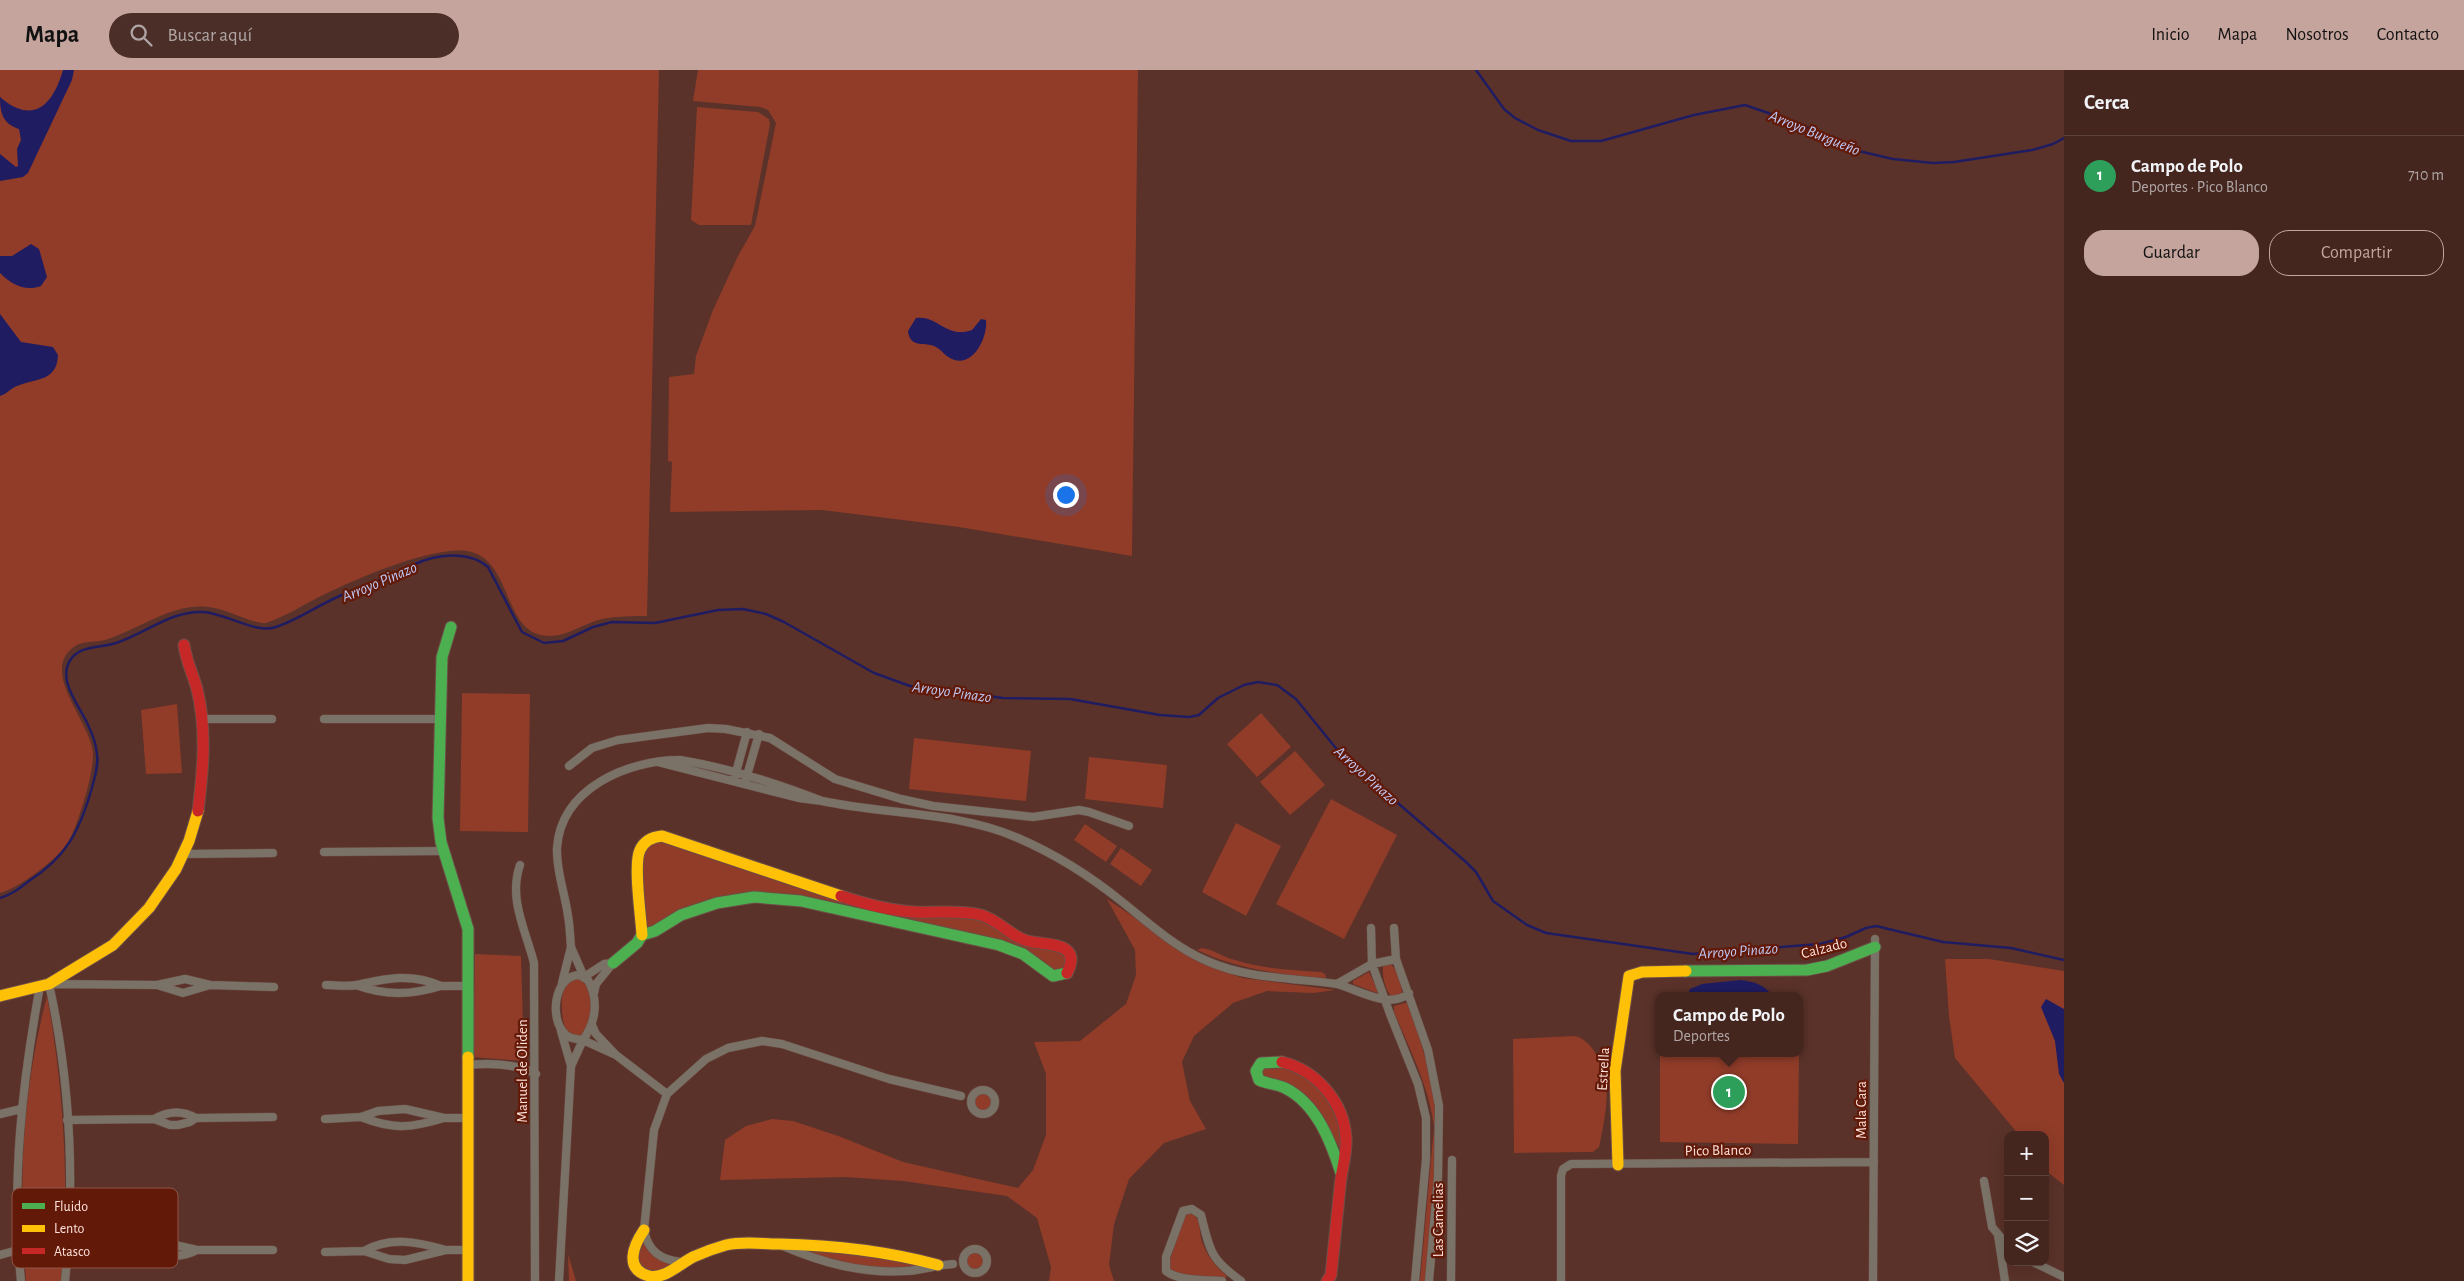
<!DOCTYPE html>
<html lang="es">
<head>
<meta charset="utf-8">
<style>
	:root { --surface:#44261f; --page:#4b2e28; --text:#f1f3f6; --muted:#afa5a4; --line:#5c433d; --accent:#c4a49c }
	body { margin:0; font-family:"Alegreya Sans",sans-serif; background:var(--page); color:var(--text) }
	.controls { position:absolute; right:15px; bottom:15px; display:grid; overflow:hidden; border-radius:10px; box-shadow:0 5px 20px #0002 }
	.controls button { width:45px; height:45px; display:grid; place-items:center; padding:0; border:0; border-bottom:1px solid var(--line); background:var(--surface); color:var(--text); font:25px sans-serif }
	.you { position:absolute; left:1065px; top:424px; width:18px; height:18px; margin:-12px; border:4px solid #fff; border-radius:50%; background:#1a73e8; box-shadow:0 0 0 8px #1a73e833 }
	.badge { display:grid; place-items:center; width:32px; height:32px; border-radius:50%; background:var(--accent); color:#fff; font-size:16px; font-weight:700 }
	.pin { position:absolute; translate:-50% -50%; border:2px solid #fff; box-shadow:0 1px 5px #0006 }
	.popup { position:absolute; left:1655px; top:922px; width:148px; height:65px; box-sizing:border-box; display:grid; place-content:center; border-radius:10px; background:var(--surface); filter:drop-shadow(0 1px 4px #0005); font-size:16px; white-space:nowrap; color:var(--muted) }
	.popup b { font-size:19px; color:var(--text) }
	.popup::after { content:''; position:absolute; left:50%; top:100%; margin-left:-10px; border:10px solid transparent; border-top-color:var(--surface) }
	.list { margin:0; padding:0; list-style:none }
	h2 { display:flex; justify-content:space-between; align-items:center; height:65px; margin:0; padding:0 20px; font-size:21px }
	h2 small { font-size:16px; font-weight:400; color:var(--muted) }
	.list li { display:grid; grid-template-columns:32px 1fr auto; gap:15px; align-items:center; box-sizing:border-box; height:80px; padding:0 20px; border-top:1px solid var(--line) }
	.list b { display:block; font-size:19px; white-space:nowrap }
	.list p { margin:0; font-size:16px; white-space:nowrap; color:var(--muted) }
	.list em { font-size:16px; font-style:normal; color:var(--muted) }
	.actions { display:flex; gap:10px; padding:15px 20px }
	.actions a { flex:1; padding:11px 0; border:1px solid var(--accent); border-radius:20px; text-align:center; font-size:18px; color:var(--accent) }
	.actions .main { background:var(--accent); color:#111 }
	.icon { flex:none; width:28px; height:28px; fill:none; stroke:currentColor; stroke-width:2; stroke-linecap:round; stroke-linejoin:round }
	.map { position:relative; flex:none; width:2064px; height:1211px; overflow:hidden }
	header { display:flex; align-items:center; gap:30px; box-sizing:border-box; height:70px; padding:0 25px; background:var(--accent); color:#111 }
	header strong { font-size:24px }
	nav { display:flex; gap:28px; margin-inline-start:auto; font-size:18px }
	.search { width:350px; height:45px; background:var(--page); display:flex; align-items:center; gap:12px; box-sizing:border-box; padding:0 18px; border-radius:28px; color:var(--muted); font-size:19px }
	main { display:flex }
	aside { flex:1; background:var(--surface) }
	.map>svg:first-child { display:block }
</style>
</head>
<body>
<header>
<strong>Mapa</strong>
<div class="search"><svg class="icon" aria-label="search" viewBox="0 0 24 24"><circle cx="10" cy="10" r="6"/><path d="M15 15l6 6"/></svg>Buscar aquí</div>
<nav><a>Inicio</a><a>Mapa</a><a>Nosotros</a><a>Contacto</a></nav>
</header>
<main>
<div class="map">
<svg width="2064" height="1211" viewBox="0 0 2064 1211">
	<rect width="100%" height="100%" fill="#5a3229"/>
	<!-- green -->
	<path fill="#903c29" d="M0 0H659L647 546C632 546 617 546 602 549 581 554 564 570 541 565 503 557 511 488 467 481 430 476 351 511 317 528 300 537 284 547 266 553 255 555 225 538 208 537 173 533 141 558 108 569 98 573 84 570 75 576 38 601 91 652 93 683 94 703 78 756 67 774 57 789 18 819 0 823Z
		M698 0H1138L1132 486 959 457 822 440 670 442 672 392 668 391 669 307 694 304 696 286 713 240 738 186 755 156 776 53 768 40 760 37 693 31Z
		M697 37 758 42 769 49 770 54 751 155H699L691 150Z
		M462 623 530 624 528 762 460 761Z
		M177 634 182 703 146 704 141 640Z
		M1261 643 1291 677 1257 707 1227 674Z
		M914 668 1031 681 1026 731 909 719Z
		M1295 681 1325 715 1290 745 1260 712Z
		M1089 687 1167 695 1163 738 1085 729Z
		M1331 729 1397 765 1344 869 1276 834Z
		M1236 753 1281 776 1246 846 1202 822Z
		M1085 754 1117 776 1106 792 1074 770Z
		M656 770 669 772 865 839 863 841 762 823 647 857 645 854 641 793 647 775Z
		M1121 778 1152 800 1141 816 1110 794Z
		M1107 829 1206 895 1243 908 1335 920 1313 923 1267 921 1233 933 1194 966 1182 992 1190 1031 1206 1059 1164 1073 1129 1109 1114 1154 1109 1195 1114 1211H1049L1051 1197 1037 1148 1007 1126 903 1111 845 1107 720 1110 725 1070 746 1056 772 1049 793 1051 841 1067 903 1092 1018 1118 1033 1100 1046 1065V1004L1034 972 1080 971 1126 934 1136 905 1135 880Z
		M876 839 982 849 1058 879 1067 886 1065 898 1057 903 1024 879 874 842Z
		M1202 878C1215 880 1223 887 1235 890 1263 899 1292 900 1321 902L1325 904 1326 908C1281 905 1237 899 1197 880Z
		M475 884 521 886 524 991 473 987Z
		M1945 889H1989L2064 901V1115L2045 1100V1065H2019L1955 988 1949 946Z
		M1388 893C1398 897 1401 913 1402 922L1399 926 1392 927C1385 920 1382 905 1383 896Z
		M1369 902 1378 921 1377 923 1353 914V911Z
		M579 909 588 915C593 934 595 949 582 965 579 965 573 966 570 964 561 959 560 928 564 919 566 916 569 913 572 910Z
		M47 926C64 1019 70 1117 61 1211H26C18 1112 22 1022 47 926Z
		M1405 933H1408C1418 966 1431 998 1435 1033 1441 1091 1430 1153 1425 1211H1420L1434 1057C1429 1016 1410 980 1394 942V936Z
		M1574 966C1592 969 1603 994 1606 1011 1609 1029 1603 1059 1599 1077L1593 1082 1514 1083 1513 969Z
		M1660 983H1799L1798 1074 1660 1072Z
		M1270 994C1302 1001 1332 1021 1341 1054 1344 1063 1343 1073 1343 1082L1310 1036 1263 1009 1262 998Z
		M974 1032a9 9 0 1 1 18 0a9 9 0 1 1-18 0Z
		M1190 1143C1203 1148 1198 1163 1203 1174 1208 1188 1216 1196 1227 1206L1224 1210 1183 1206 1170 1199 1169 1193 1183 1150 1185 1145Z
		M643 1170C651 1183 658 1190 674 1195L657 1204 638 1197 636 1176Z
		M801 1178 844 1181 924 1195 922 1197C883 1200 836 1200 801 1178Z
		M966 1191a9 9 0 1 1 18 0a9 9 0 1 1-18 0Z
		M568 1184 576 1211H569Z"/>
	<!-- water -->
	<path fill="#201c62" d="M63 0H74L72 10 28 103 23 107 0 111V84L16 97 18 96 17 79 21 70 19 59C3 54 0 43 0 27 5 31 11 36 17 38 44 49 57 21 63 0Z
		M31 174 39 179 47 207 41 216C25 222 11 214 0 203V186H12Z
		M0 244 21 272 53 277 58 285C57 312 36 308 17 316 11 318 7 324 0 326Z
		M916 248C938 245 946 269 972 260L981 249 986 250C988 268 972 300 950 288 944 285 941 279 934 276 923 272 910 278 908 261Z
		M1740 910C1752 911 1766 915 1772 926H1687L1690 919 1702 914Z
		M2046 929 2064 939V1013L2059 1004 2055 971 2041 937Z"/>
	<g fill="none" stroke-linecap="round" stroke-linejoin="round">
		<!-- stream -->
		<path stroke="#201c62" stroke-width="2.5" d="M1476 0 1504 39 1515 48 1538 60 1571 71H1601L1694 45 1745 35 1800 54 1854 80 1893 89 1933 93 1954 92 2032 80 2053 74 2064 68
			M0 828C11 825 20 818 29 811 66 787 79 762 91 721 94 709 99 696 97 684 96 674 92 663 88 655 80 636 56 610 71 589 81 575 101 578 116 573 145 564 171 540 204 542 227 544 256 564 276 557 297 550 314 538 333 529 352 520 370 513 389 507 398 504 405 498 413 495 436 484 468 480 488 497L522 562 544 573 563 571 593 557 612 552 655 553 718 540 743 539 766 544 784 552 874 603 910 616 1003 628 1070 629 1160 645 1189 647 1199 645 1218 628 1244 615 1258 612 1277 615 1296 629 1339 682 1466 792 1476 802 1493 831 1527 855 1546 863 1693 884 1820 874 1846 867 1866 858 1876 856 1943 872 2011 878 2064 890"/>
		<defs>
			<path id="street" d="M202 649H272
				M324 649H440
				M569 696 592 678 618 670 708 658 726 659 770 668 835 709 901 729 933 736 1033 747 1079 740 1089 742 1129 756
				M735 706 747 662
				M746 709 759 664
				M822 731C887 745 956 741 1018 768 1055 784 1090 806 1121 831 1149 853 1174 877 1207 891 1247 909 1294 908 1337 914
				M324 782 444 781
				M183 784 273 783
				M520 795C508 829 526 861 534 893L535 1211
				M1371 858 1372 894 1390 944 1418 1014 1426 1048V1089L1415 1211
				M1394 858 1396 889 1428 980 1439 1036 1438 1107 1429 1211
				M571 877C570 867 570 856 568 846 565 823 556 801 557 778 561 718 628 690 680 690 729 698 776 713 822 731L799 728 658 692
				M1396 889 1372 894 1337 914C1359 920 1390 940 1409 923
				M579 905 588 910C599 930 596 952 583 970 577 969 569 969 565 964 549 949 554 906 579 905Z
				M562 913 571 877 584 907 604 894 613 893 596 914 594 923
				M210 915 183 923 157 915 185 909 210 915 274 917
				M326 915C336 915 348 917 357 915 387 908 412 903 441 916 411 925 386 926 356 915
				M441 916H469
				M561 961 571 996 583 970 616 985 596 964 592 955
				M616 985 667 1024
				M468 995C491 993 516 993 536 1004
				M971 1032a12 12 0 1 1 24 0a12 12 0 1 1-24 0Z
				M0 1044 21 1039
				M196 1048 273 1047
				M444 1048H468
				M325 1049 361 1047 378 1041 405 1039 444 1048C411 1058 394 1060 361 1047
				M67 1050 154 1049 170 1055H178L190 1052 196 1048C182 1040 168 1041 154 1049
				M1984 1111 1992 1157 2008 1176
				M1998 1165 2005 1211
				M783 1176C823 1193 863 1204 907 1201 923 1200 937 1195 953 1194
				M963 1191a12 12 0 1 1 24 0a12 12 0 1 1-24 0Z
				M68 1180H153L175 1175 197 1180C182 1188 169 1187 153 1180
				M197 1180H273
				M446 1180H468
				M325 1182 364 1181 389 1189 405 1190 446 1180C418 1172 390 1166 364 1181
				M0 1185 18 1180
				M682 1192C660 1190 648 1181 644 1160L654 1060 667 1024 706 989 728 978 762 971 782 974 889 1009 961 1026
				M2033 1192 2064 1207
				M21 1211C11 1112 22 1014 40 916
				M65 1211C75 1113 70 1010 49 914L157 915
				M559 1211 571 996
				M1222 1211C1205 1210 1178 1211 1166 1201V1187L1183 1141 1192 1139 1201 1145C1210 1180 1209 1188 1241 1211
				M1451 1211 1452 1090
				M1561 1211V1106L1563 1099 1571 1094 1874 1092
				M1873 1211 1875 869"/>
			<path id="fast" d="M451 557 442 587 438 748 441 772 468 859V987
				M613 893 637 873 642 865 655 861 681 845 717 833 754 827 801 831 999 875 1023 884 1053 906 1067 903
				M1686 901 1807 900 1827 896 1875 877
				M1282 992 1261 993 1256 1001 1259 1010C1267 1014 1277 1014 1285 1018 1317 1034 1331 1072 1341 1103"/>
			<path id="slow" d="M642 865C641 846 633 794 640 780 644 771 652 767 662 766L841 826
				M0 926 49 914 113 875 149 838 176 799 189 771 198 741
				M468 987V1211
				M1618 1095 1615 1001 1629 906 1642 902 1686 901
				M644 1160C633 1176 624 1199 649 1206 664 1210 681 1193 693 1187 704 1182 715 1178 726 1175 743 1171 762 1174 779 1174 833 1175 886 1181 938 1195"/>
			<path id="jam" d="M184 575C186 591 193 604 197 619 207 660 203 701 198 741
				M841 826C865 834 890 841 916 842 937 843 961 840 981 845 999 850 1011 867 1028 871 1047 876 1083 871 1067 903
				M1282 992C1316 1000 1344 1032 1346 1068 1347 1085 1341 1101 1340 1117 1337 1147 1334 1176 1331 1205L1327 1211"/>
		</defs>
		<!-- street casing -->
		<use href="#street" stroke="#6d4d46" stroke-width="9"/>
		<!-- fast casing -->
		<use href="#fast" stroke="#6d4d46" stroke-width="13"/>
		<!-- slow casing -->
		<use href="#slow" stroke="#6d4d46" stroke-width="13"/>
		<!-- jam casing -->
		<use href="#jam" stroke="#6d4d46" stroke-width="13"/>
		<!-- street -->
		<use href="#street" stroke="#7a7266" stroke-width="8"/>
		<!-- fast -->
		<use href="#fast" stroke="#4caf50" stroke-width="11"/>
		<!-- slow -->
		<use href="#slow" stroke="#ffc107" stroke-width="11"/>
		<!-- jam -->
		<use href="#jam" stroke="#c62828" stroke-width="11"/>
	</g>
	<g text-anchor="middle" stroke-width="4.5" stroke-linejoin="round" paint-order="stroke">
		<!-- street labels -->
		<g font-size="15" fill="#fde1da" stroke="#621908">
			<text transform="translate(1824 878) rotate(-14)" y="5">Calzado</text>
			<text transform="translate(1603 999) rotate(-87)" y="5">Estrella</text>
			<text transform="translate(522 1001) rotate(-90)" y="5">Manuel de Oliden</text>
			<text transform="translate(1861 1040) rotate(-90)" y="5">Mala Cara</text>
			<text transform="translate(1718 1080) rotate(-1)" y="5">Pico Blanco</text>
			<text transform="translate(1438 1150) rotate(-90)" y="5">Las Camelias</text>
		</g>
		<!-- water labels -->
		<g font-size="16" font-style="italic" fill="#bdc8f6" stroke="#621908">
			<text transform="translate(1815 62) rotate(22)" y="6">Arroyo Burgueño</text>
			<text transform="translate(379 511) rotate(-23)" y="6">Arroyo Pinazo</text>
			<text transform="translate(952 621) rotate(8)" y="6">Arroyo Pinazo</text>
			<text transform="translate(1367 705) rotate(42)" y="6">Arroyo Pinazo</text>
			<text transform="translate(1738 880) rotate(-4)" y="6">Arroyo Pinazo</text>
		</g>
	</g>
	<!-- legend -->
	<rect x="12" y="1118" width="166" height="80" rx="8" fill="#621908" stroke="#905547" stroke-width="1"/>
	<rect x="22" y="1133" width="23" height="6" fill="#4caf50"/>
	<rect x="22" y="1155" width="23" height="7" fill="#ffc107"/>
	<rect x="22" y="1178" width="23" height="6" fill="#c62828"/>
	<g font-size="14" fill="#fde1da">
		<text x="54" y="1141">Fluido</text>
		<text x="54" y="1163">Lento</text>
		<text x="54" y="1186">Atasco</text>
	</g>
</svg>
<div class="controls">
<button>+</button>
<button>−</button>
<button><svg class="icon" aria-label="layers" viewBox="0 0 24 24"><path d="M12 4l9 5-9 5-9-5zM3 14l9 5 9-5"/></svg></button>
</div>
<div class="you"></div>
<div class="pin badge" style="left:1729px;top:1022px;background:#2e9e5b">1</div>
<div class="popup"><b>Campo de Polo</b>Deportes</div>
</div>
<aside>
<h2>Cerca<small></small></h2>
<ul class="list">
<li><span class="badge" style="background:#2e9e5b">1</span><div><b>Campo de Polo</b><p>Deportes · Pico Blanco</p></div><em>710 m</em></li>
</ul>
<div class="actions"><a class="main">Guardar</a><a>Compartir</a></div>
</aside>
</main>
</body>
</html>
